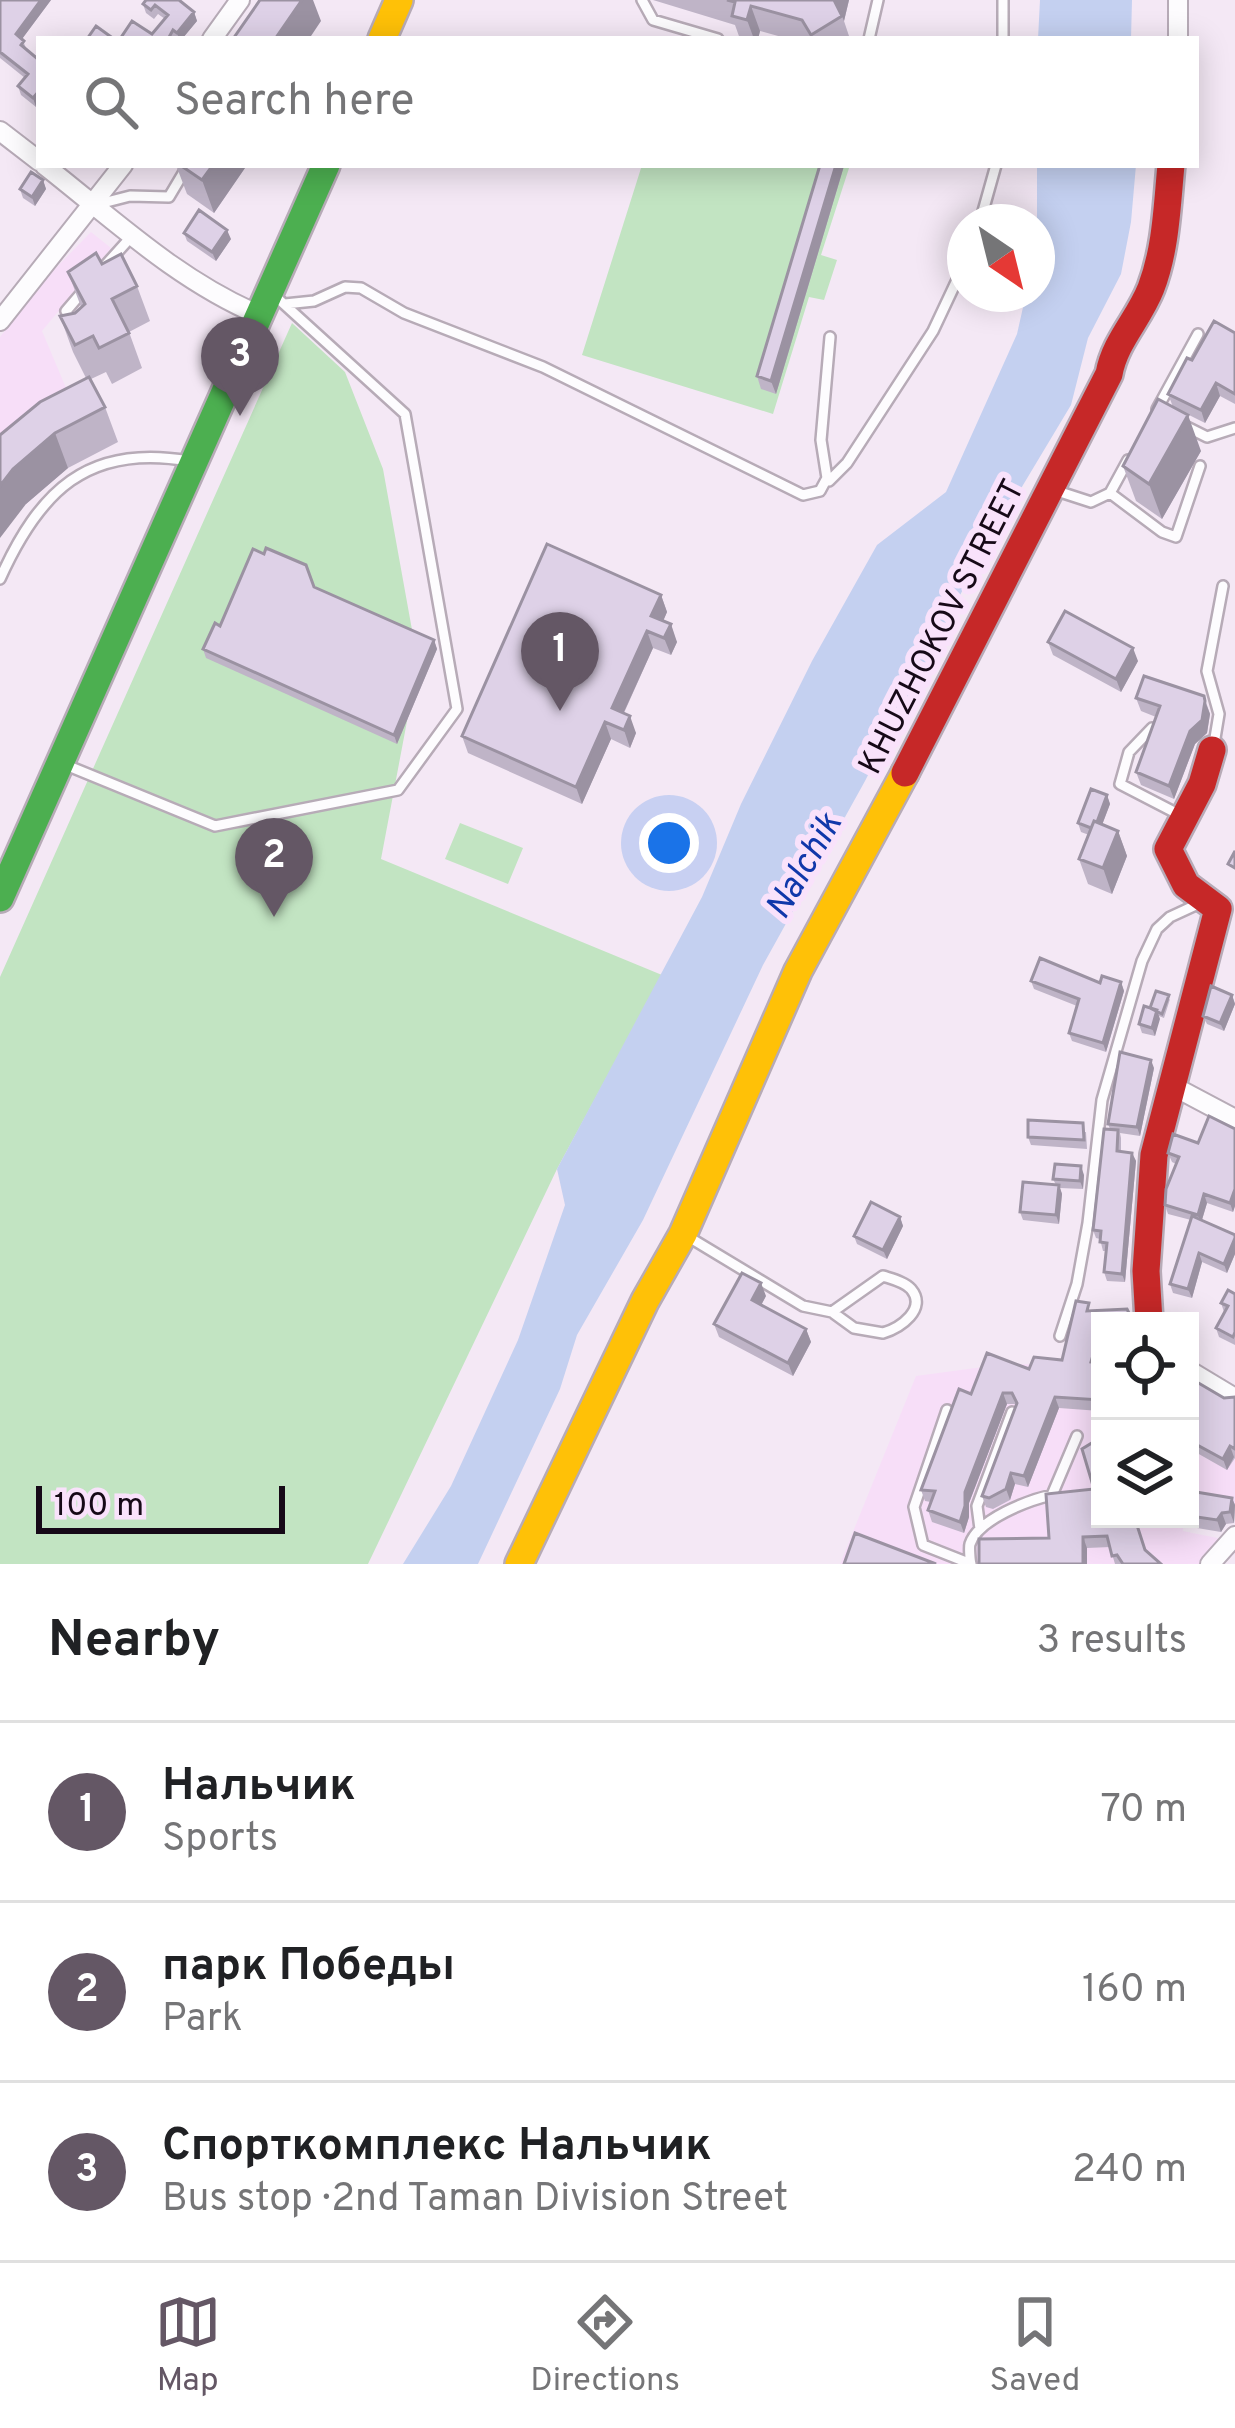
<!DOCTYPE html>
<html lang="en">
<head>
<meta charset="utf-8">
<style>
	:root { --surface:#fff; --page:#f6f6f6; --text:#202124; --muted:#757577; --line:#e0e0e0; --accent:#645765 }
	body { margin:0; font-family:Overpass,sans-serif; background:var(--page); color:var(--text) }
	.controls { position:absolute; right:36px; bottom:36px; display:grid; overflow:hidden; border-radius:0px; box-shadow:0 6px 30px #0003 }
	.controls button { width:108px; height:108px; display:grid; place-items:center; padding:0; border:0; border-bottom:3px solid var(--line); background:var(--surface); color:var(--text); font:60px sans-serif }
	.compass { position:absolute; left:947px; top:204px; width:108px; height:108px; border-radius:50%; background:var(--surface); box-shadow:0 6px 30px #0003; rotate:145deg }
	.scale { position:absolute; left:36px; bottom:30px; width:249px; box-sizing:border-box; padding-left:12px; border:6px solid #160917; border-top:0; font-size:33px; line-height:42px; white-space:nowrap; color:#160917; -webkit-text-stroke:9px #f9e2fb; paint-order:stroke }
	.you { position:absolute; left:669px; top:843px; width:42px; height:42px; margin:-30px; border:9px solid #fff; border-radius:50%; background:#1a73e8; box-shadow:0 0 0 18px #1a73e833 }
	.badge { display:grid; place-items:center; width:78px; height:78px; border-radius:50%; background:var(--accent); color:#fff; font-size:39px; font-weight:700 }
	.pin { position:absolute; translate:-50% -99px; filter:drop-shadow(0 3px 6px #0008) }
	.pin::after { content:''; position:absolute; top:63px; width:42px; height:36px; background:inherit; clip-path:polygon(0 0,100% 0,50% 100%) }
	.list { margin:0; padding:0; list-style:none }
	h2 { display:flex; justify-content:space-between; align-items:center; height:156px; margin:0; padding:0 48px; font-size:51px }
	h2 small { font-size:39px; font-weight:400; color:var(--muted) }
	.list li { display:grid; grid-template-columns:78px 1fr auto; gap:36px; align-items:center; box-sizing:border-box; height:180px; padding:0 48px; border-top:3px solid var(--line) }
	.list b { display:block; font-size:45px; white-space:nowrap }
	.list p { margin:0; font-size:39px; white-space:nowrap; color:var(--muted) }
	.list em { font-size:39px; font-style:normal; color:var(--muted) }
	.icon { flex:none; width:66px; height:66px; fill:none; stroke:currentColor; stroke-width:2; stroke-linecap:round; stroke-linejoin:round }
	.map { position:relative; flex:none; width:1235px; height:1564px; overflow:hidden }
	.search { position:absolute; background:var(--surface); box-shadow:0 6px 30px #0003; left:36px; right:36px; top:36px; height:132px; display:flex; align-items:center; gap:30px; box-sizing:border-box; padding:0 42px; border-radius:0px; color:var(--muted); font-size:45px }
	.sheet { height:696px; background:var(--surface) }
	nav { display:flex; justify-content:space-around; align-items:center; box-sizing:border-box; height:168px; border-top:3px solid var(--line); background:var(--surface); font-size:33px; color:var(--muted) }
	nav a { display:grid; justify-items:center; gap:6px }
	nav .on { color:var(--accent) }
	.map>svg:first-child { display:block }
</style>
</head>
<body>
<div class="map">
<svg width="1235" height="1564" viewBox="0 0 1235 1564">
	<rect width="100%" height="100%" fill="#f4e8f5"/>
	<!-- built -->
	<path fill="#f7def8" d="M91 232 111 248 42 331 69 395 0 463V337L50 274Z
		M1038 1364 1100 1368V1519H1184L1183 1531 1222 1539 1200 1564H840L916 1376 998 1365Z
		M1190 1376 1235 1402V1503L1190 1497Z"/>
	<!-- green -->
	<path fill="#c2e4c2" d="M642 165H850L821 255 837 260 824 300 809 297 773 414 582 355Z
		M292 323 345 372 383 469 418 663 381 859 662 975 557 1169 368 1564H0V977Z
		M460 823 523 848 508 884 445 859Z"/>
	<!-- water -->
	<path fill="#c4d0f0" d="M1040 0H1132L1131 39H1038Z
		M1037 165H1136L1131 222 1121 274 1088 338 1071 405 978 560 865 781 763 965 643 1220 577 1335 560 1389 478 1564H403L451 1486 518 1340 565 1205 557 1169 702 897 741 804 812 661 877 545 946 492 1017 334 1026 294H1037Z"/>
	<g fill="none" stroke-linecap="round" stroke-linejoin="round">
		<defs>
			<path id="lane" d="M642 0 653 20 718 39
				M1003 0V39
				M869 39 878 0
				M95 205 130 196 169 197 188 165
				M980 222 996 165
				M103 268 131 237
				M285 304 314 301 345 287 361 288 404 313 543 367 803 495 820 491 827 478 821 440 830 337
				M74 324 66 311 84 290
				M1157 409 1198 334
				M1187 427 1207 437 1235 428
				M1128 460 1110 493 1162 532 1176 537 1200 466
				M829 481 847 463 933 331 965 263
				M1054 490 1091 502 1110 493
				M0 579C39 492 87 443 189 461
				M1152 728 1129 752 1120 784 1178 814
				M1214 744 1219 714 1207 671 1223 586
				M66 765 215 826 398 790 457 709 405 414 274 295
				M687 1236 803 1306 832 1312 883 1276C892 1279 905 1282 911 1289 928 1309 900 1328 883 1333L854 1328 832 1312
				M1060 1336 1077 1284 1088 1223 1102 1100 1142 961 1157 929 1170 917 1196 905
				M947 1410 914 1507 923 1545 971 1564C970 1561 969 1547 970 1544 978 1519 1029 1500 1052 1495L1077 1436
				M980 1529 977 1506 1012 1412"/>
			<path id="street" d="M1178 0V39
				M212 39 240 0
				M0 131 39 161
				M44 165C113 219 177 280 259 315
				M0 321 123 165
				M1169 1084 1235 1119
				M1190 1371 1235 1398
				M1210 1564 1235 1536"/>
			<path id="fast" d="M0 898 326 165"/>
			<path id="slow" d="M382 39 399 0
				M519 1564 645 1301 683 1234 798 971 905 773"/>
			<path id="jam" d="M905 773 1109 374C1115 341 1139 319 1151 288 1166 249 1167 206 1171 165
				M1149 1321 1146 1271 1154 1155 1218 909 1186 885 1168 849 1202 784 1212 750"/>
		</defs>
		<!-- lane casing -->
		<use href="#lane" stroke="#b7abb7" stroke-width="14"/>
		<!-- street casing -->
		<use href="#street" stroke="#b7abb7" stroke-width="22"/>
		<!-- fast casing -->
		<use href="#fast" stroke="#b7abb7" stroke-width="32"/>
		<!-- slow casing -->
		<use href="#slow" stroke="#b7abb7" stroke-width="32"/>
		<!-- jam casing -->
		<use href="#jam" stroke="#b7abb7" stroke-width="32"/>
		<!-- lane -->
		<use href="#lane" stroke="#fdfcfe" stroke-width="9"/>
		<!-- street -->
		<use href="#street" stroke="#fdfcfe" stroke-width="18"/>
		<!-- fast -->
		<use href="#fast" stroke="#4caf50" stroke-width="27"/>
		<!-- slow -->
		<use href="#slow" stroke="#ffc107" stroke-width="27"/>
		<!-- jam -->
		<use href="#jam" stroke="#c62828" stroke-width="27"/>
	</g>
	<!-- wall -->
	<path fill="#bfb4c7" d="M0 0H51L22 39 27 50 39 60V104L36 107 21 95 18 86 25 78 0 58Z
		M653 0H849L844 21 850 39H789L760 31 758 39H740L735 25Z
		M143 4 194 12 197 21 182 39H120L152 34 165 19 158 14 154 19 146 13Z
		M176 165H247L214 213 187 194Z
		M820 165 844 166 776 394 761 389 757 376Z
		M43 180 46 189 35 206 23 198 20 189Z
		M184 233 231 239 216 261 187 241Z
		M102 264 137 286 150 321 129 332 142 368 112 384 106 372 91 379 105 407 118 442 68 468 26 504 0 435 86 378 73 352 60 316 75 313 81 307 68 272Z
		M1235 333V404L1220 396 1205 423 1173 407 1168 394 1192 360Z
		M1201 451 1162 519 1136 501 1123 466Z
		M314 587 434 640 437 649 397 744 206 658 203 649 220 626Z
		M661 595 667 612 663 621 677 642 671 655 653 648 624 713 636 733 630 748 611 739 582 804 468 753 462 736Z
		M1048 642 1138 661 1121 692 1053 655Z
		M1204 696 1210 714 1207 733 1195 744 1174 799 1141 785 1136 772 1156 717 1141 711 1136 698Z
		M1107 795 1110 804 1102 825 1118 831 1127 856 1112 894 1088 884 1079 859 1089 835 1081 832 1078 823Z
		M1031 981 1121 982 1124 991 1106 1052 1072 1041 1069 1033 1077 1006 1034 989Z
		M1232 995 1235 1004 1224 1031 1207 1024 1203 1016Z
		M1170 999 1164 1018 1159 1016 1155 1036 1142 1033 1139 1024 1150 1008Z
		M1154 1068 1140 1136 1120 1133 1121 1138V1152L1132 1153 1136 1161 1125 1282 1107 1281 1104 1272 1106 1251H1103L1100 1239 1096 1238 1093 1230 1110 1129 1108 1124Z
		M1235 1129V1206L1233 1212 1207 1203 1202 1220 1235 1235V1254L1227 1273 1202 1262 1192 1298 1173 1293 1170 1284 1191 1220 1168 1214 1165 1205 1176 1164 1172 1162 1168 1153Z
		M1086 1132 1087 1149 1031 1145 1028 1137Z
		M1084 1175 1083 1189 1060 1188 1062 1194 1059 1224 1023 1220 1020 1212 1056 1185 1053 1179Z
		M900 1217 903 1226 887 1259 857 1244 854 1236Z
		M1235 1294V1345L1219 1337 1216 1328 1224 1312 1221 1303Z
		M766 1296 761 1305 806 1329 811 1342 793 1376 719 1337 714 1324Z
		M1092 1311 1100 1321 1098 1363H1100V1411L1059 1408 1028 1487 1015 1484 1010 1500 993 1509 986 1507 982 1496 1016 1404H1007L969 1503V1517L964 1533 932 1522 928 1510 931 1502 925 1501 921 1490 971 1394 1029 1369 1062 1360Z
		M1190 1378 1224 1398 1235 1397V1458L1227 1470 1190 1449Z
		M1094 1489 1100 1519 1146 1550 1161 1564H1115L1110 1547 1087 1548 1049 1538Z
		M1190 1491 1232 1498 1235 1505 1234 1523 1226 1524 1221 1532 1143 1519H1190Z"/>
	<!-- shaded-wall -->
	<path fill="#9b92a2" d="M41 0H51L19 43 16 34Z
		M300 0H313L321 21 309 39H275Z
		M834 0H849L844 21 842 16 839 18Z
		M751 6 760 31 758 39H754L747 20Z
		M194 12 197 21 182 39H179L177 33Z
		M39 91V104L36 107 33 98Z
		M213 165H247L214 213 202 180Z
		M836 165 844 166 776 394 771 381Z
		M43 180 46 189 35 206 32 197Z
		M227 230 231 239 216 261 212 252Z
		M1216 383 1220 396 1205 423 1201 410Z
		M1188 415 1201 451 1162 519 1149 484Z
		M55 433 68 468 26 504 0 538V486L13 469Z
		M661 595 667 612 658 633 651 616Z
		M671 624 677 642 671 655 664 638Z
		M647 631 653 648 618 725 612 708Z
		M434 640 437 649 397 744 394 735Z
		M1133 648 1138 661 1121 692 1116 679Z
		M1205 701 1210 714 1207 733 1195 744 1174 799 1169 786 1190 731Z
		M630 716 636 733 630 748 624 730Z
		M605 722 611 739 582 804 576 787Z
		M1107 795 1110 804 1097 838 1094 829Z
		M1118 831 1127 856 1112 894 1103 868Z
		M1121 982 1124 991 1106 1052 1103 1043Z
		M1232 995 1235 1004 1224 1031 1220 1023Z
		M1157 1010 1160 1019 1155 1036 1152 1028Z
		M1151 1060 1154 1068 1140 1136 1137 1127Z
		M1132 1153 1136 1161 1125 1282 1122 1274Z
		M1081 1166 1084 1175 1083 1189 1080 1181Z
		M1059 1185 1062 1194 1059 1224 1056 1215Z
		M1235 1189V1206L1233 1212 1230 1203Z
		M1204 1194 1207 1203 1201 1223 1198 1215Z
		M900 1217 903 1226 887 1259 883 1250Z
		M1235 1238V1254L1227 1273 1224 1264Z
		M1199 1253 1202 1262 1192 1298 1188 1289Z
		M761 1283 766 1296 757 1313 752 1300Z
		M806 1329 811 1342 793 1376 788 1363Z
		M1100 1332V1357L1095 1373 1091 1362Z
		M1003 1393 1007 1404 969 1503V1517L964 1533 960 1522 965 1492Z
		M1055 1397 1059 1408 1028 1487 1024 1476Z
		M1230 1446 1234 1457 1227 1470 1223 1459Z
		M1011 1473 1015 1484 1010 1500 1006 1489Z
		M1232 1498 1235 1505 1234 1523 1230 1512Z
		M1222 1513 1226 1524 1221 1532 1217 1520Z
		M1083 1537 1087 1548V1564H1083Z"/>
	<!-- building -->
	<path fill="#ded1e7" stroke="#9b92a2" stroke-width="3" d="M0 0H41L16 34 24 41 21 45 39 60V91L33 98 18 86 28 74 0 52Z
		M146 0H179L194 12 177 33 173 30 168 39H120L132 21 152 34 168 15 155 5 151 10 143 4Z
		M260 0H302L275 39H233Z
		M727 0H834L842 16 811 35 802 20 751 6 747 20 732 16 735 2Z
		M96 26 114 39H87Z
		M180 165H213L202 180Z
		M820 165H836L771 381 757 376Z
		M31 172 43 180 32 197 20 189Z
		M199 210 227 230 212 252 184 233Z
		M96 253 102 264 121 254 137 286 112 299 129 333 99 348 93 336 75 345 60 316 75 313 85 304 68 272Z
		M1214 321 1235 333V394L1216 383 1201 410 1168 394 1187 358 1192 360Z
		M89 377 105 407 55 433 13 469 0 486V435L40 402Z
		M1158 399 1188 415 1149 484 1123 466Z
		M547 544 661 595 651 616 671 624 664 638 647 631 612 708 630 716 624 730 605 722 576 787 462 736Z
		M266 548 306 565 314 587 434 640 394 735 203 649 215 623 220 626 253 549 264 554Z
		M1065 611 1133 648 1116 679 1048 642Z
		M1144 676 1204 696 1205 701 1202 720 1190 731 1169 786 1136 772 1160 706 1136 698Z
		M1091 789 1107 795 1097 822 1094 821 1091 828 1078 823Z
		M1094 821 1118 831 1103 868 1079 859Z
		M1235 851V868L1228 864Z
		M1040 958 1100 983 1102 976 1121 982 1103 1043 1069 1033 1079 999 1031 981Z
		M1211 986 1232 995 1220 1023 1203 1016Z
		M1156 991 1169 995 1162 1014 1150 1008Z
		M1144 1006 1157 1010 1152 1028 1139 1024Z
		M1120 1052 1151 1060 1137 1127 1108 1124Z
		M1209 1116 1235 1129V1189L1230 1203 1204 1194 1198 1215 1165 1205 1166 1189 1179 1157 1168 1153 1173 1134 1198 1143Z
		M1028 1120 1083 1123 1084 1140 1028 1137Z
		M1104 1129 1118 1130 1117 1151 1132 1153 1122 1274 1104 1272 1107 1243 1100 1242 1101 1231 1093 1230Z
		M1055 1164 1081 1166 1080 1181 1053 1179Z
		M1023 1182 1059 1185 1056 1215 1020 1212Z
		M871 1202 900 1217 883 1250 854 1236Z
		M1192 1216 1235 1235V1238L1224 1264 1199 1253 1188 1289 1170 1284Z
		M742 1273 761 1283 752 1300 806 1329 788 1363 714 1324Z
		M1228 1290 1235 1294V1332L1233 1337 1216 1328 1228 1306 1221 1303Z
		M1076 1301 1089 1303 1087 1311 1127 1309 1133 1321H1100V1332L1091 1362 1100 1363V1400L1055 1397 1024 1476 1011 1473 1006 1489 989 1498 982 1496 1017 1403 1012 1393H1003L965 1492V1506L960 1522 928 1510 935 1491 921 1490 959 1389 971 1394 987 1353 1029 1369 1034 1357 1062 1360Z
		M1190 1378 1224 1398 1235 1397V1449L1230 1446 1223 1459 1190 1441Z
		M1100 1438V1519H1135L1145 1550 1161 1564H1123L1117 1555 1112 1556 1107 1536 1083 1537V1564H979V1539L1049 1538 1046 1494 1094 1489 1082 1449Z
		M1190 1491 1232 1498 1230 1512 1222 1513 1217 1520 1190 1516Z
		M855 1533 936 1564H844Z"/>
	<g text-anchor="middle" stroke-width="12" stroke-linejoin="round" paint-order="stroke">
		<!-- street labels -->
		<g font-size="33" fill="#160917" stroke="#f9e2fb">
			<text transform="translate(940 626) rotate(-63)" y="12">KHUZHOKOV STREET</text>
		</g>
		<!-- water labels -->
		<g font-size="36" font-style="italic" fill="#1038aa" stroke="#f9e2fb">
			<text transform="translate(802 865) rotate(-60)" y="13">Nalchik</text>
		</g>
	</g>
</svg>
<div class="controls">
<button><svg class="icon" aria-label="locate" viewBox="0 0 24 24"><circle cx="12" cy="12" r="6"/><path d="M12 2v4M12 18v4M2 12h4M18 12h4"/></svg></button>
<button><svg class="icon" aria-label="layers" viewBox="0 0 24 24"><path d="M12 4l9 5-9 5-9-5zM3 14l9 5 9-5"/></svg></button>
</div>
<svg class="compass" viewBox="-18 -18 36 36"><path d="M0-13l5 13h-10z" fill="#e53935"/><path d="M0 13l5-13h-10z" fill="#757577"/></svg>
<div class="scale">100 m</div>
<div class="you"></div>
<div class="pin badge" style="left:560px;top:711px">1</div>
<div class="pin badge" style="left:274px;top:917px">2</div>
<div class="pin badge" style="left:240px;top:416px">3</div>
<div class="search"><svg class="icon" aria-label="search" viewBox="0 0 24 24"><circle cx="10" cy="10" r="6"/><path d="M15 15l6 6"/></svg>Search here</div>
</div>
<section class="sheet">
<h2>Nearby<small>3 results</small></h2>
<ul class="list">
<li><span class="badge">1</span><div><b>Нальчик</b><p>Sports</p></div><em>70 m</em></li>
<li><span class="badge">2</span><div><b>парк Победы</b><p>Park</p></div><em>160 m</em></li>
<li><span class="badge">3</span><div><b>Спорткомплекс Нальчик</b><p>Bus stop · 2nd Taman Division Street</p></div><em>240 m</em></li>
</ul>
</section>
<nav>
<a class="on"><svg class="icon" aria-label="map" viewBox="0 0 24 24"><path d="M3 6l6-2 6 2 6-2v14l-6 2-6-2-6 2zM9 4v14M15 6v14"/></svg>Map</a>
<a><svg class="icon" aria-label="directions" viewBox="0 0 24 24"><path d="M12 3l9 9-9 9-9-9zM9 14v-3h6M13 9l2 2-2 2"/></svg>Directions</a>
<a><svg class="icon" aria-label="saved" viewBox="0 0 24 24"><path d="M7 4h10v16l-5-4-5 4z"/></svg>Saved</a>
</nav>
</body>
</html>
